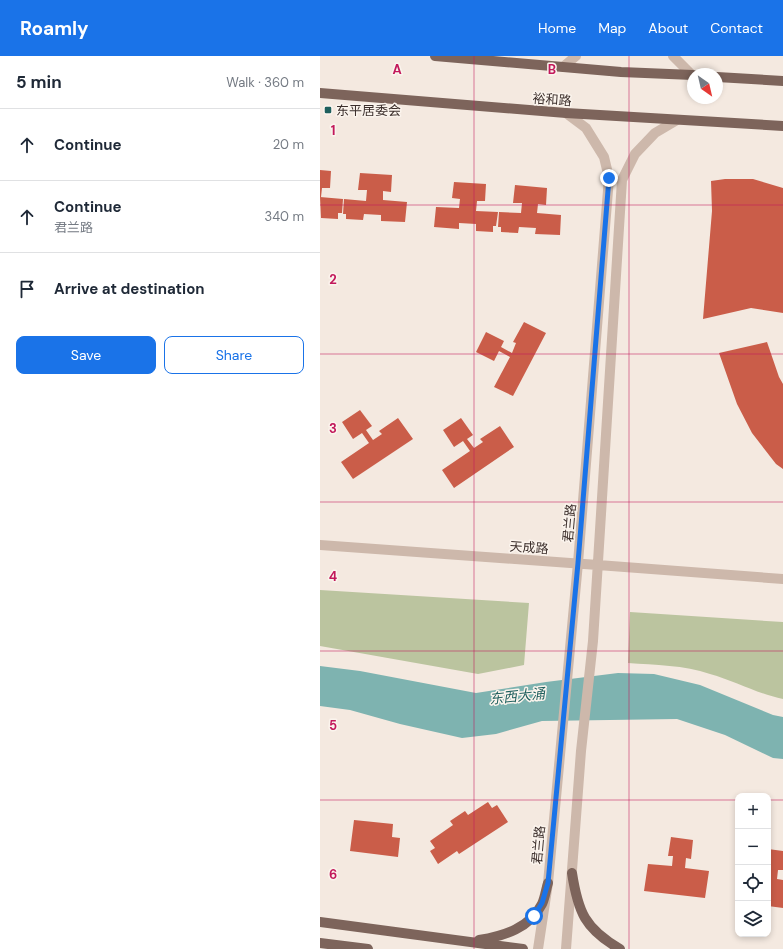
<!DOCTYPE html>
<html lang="en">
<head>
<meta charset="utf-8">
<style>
	:root { --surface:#fff; --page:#f2f2f3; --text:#1f2937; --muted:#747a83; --line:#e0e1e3; --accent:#1a73e8 }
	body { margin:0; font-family:"DM Sans","Noto Sans SC",sans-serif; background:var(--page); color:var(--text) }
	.controls { position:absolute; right:12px; bottom:12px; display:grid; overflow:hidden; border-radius:8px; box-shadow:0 2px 6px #0003 }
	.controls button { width:36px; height:36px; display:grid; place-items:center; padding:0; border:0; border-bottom:1px solid var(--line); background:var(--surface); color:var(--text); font:20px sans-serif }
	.compass { position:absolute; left:367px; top:12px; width:36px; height:36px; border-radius:50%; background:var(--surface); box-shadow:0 2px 6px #0003; rotate:146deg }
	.stop { position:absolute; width:12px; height:12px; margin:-9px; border:3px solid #1a73e8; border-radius:50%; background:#fff }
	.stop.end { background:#1a73e8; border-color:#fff; box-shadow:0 1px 4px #0008 }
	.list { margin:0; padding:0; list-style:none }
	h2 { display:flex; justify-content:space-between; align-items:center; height:52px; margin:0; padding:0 16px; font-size:17px }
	h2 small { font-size:13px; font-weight:400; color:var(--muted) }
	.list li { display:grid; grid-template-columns:26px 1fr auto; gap:12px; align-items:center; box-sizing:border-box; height:72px; padding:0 16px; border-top:1px solid var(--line) }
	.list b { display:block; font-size:15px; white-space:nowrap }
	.list p { margin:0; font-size:13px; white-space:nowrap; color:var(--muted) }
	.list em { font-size:13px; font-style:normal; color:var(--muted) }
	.actions { display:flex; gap:8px; padding:12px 16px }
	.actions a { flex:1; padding:9px 0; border:1px solid var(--accent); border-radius:8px; text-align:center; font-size:14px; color:var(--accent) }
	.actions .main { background:var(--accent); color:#fff }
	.icon { flex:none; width:22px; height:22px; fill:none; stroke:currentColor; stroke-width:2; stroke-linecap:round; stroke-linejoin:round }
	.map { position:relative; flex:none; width:463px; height:893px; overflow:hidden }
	header { display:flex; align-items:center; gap:24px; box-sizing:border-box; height:56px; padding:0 20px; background:var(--accent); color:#fff }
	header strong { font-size:19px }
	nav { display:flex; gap:22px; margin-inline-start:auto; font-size:14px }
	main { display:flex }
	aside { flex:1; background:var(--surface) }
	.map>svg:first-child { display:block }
</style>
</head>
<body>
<header>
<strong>Roamly</strong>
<nav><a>Home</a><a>Map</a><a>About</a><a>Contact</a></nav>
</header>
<main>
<aside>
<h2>5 min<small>Walk · 360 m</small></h2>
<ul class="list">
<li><svg class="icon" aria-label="ahead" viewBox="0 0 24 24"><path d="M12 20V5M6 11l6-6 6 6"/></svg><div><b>Continue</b></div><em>20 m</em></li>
<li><svg class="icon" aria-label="ahead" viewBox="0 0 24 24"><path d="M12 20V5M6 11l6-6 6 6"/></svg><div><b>Continue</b><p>君兰路</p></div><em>340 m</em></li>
<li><svg class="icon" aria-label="arrive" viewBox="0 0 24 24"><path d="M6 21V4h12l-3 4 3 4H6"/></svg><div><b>Arrive at destination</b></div></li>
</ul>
<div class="actions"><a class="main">Save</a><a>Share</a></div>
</aside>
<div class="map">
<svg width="463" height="893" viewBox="0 0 463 893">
	<rect width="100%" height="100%" fill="#f4e9e0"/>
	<!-- green -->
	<path fill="#bbc49f" d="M0 534 209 547 204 609 158 618 0 590Z
		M310 556 463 566V643C438 638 415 625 390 618 364 609 335 609 308 607Z"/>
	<!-- water -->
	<path fill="#7eb3b0" d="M0 610 40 615 156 637 226 626 298 617 334 618 380 629 453 659 463 661V703L453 702 405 679 357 663 222 665 176 678 142 682 80 668 30 654 0 650Z"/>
	<!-- building -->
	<path fill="#ca5d49" d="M0 114 11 115 10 132H2L1 141H0Z
		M40 117 72 119 71 136 63 135V144L87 146 85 166 61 165V159L44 158 43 164 26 163V158H23L24 143 46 145 47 134H38Z
		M405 123H433L463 132V257L431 252 383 263 392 155 391 125Z
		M134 126 166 128 165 145H157L156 155 178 156 176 170H173V176L156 175V168L139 167V173L114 171 116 151 139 152 140 143 132 142Z
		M195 129 227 132 226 149 218 148 217 157 241 159 240 179 215 178 216 172 199 171 198 177 181 176V171H178L179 156 201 157 202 147H193Z
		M0 141 23 143 22 157H18V163L1 162Z
		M204 266 226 277 193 340 174 331 190 301 179 295 174 305 156 296 166 276 184 285 181 291 192 297 196 287 193 286Z
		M447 286 459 321 463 328V413L456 408 432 377 417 348 399 297Z
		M40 354 52 370 46 374 53 384 62 378 59 375 78 362 93 383 33 423 21 406 49 387 42 377 33 383 22 366Z
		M141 362 153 379 147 383 154 392 163 386 160 383 180 370 194 391 134 432 122 414 150 395 143 385 134 391 123 374Z
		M168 746 172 752 177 749 188 766 139 798 137 795 118 808 110 795 115 792 110 785 133 769 130 765 145 755 148 759Z
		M34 764 73 768 72 781 80 782 78 801 30 795Z
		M351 781 373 784 371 803 366 802 365 812 389 815 385 842 324 835 328 808 352 810 353 800H348Z
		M448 793 463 795V814H458L457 823 463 824V852L448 850Z"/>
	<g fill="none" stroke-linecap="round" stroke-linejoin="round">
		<!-- minor -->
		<path stroke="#cdb8ab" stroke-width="10" d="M353 0 372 19
			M243 11 256 0
			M0 489 278 509 463 523
			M218 893 228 827 258 507 289 122 284 101 266 72 246 57
			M246 893 261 695 273 585 302 124 315 98 335 77 357 64"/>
		<!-- major -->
		<path stroke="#7d645b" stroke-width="10" d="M115 0 301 16 373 19
			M397 21 463 25
			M0 37 246 57 463 70
			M252 817C258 856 265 873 300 893
			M0 866 203 893
			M159 884C184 880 210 872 222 848 225 842 226 833 228 827
			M0 887 48 893"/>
	</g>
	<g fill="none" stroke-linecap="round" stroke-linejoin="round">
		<!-- route -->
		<path stroke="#1a73e8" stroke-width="5" d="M214 860 222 847 228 827 258 507 289 122"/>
	</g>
	<!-- grid -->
	<path fill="none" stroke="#c2185b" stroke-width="1" stroke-opacity="0.55" d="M154 0V893M309 0V893M0 149H463M0 298H463M0 446H463M0 595H463M0 744H418M448 744H463"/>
	<!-- markers -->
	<rect fill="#1e5f5d" stroke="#fbf4ed" stroke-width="1.5" x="4" y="50" width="8" height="8" rx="2"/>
	<g text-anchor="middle" stroke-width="3" stroke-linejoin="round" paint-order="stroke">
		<!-- street labels -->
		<g font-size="13" fill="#3b2e2b" stroke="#fbf4ed">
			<text transform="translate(232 43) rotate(4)" y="5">裕和路</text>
			<text transform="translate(249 467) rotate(-85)" y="5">君兰路</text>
			<text transform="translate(209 491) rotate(4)" y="5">天成路</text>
			<text transform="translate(218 789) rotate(-85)" y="5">君兰路</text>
		</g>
		<!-- poi labels -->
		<g font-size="13" fill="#3b2e2b" stroke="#fbf4ed" text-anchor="start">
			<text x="16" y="59">东平居委会</text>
		</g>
		<!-- water labels -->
		<g font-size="14" font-style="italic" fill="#1e5f5d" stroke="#fbf4ed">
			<text transform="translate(197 640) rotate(-6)" y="5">东西大涌</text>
		</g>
	</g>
	<g font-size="13" text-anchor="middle" font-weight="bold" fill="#c2185b" stroke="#fbf4ed" stroke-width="3" stroke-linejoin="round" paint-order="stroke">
		<text x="77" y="18">A</text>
		<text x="232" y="18">B</text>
		<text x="13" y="79">1</text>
		<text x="13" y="228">2</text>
		<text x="13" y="377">3</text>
		<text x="13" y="525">4</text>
		<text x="13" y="674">5</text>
		<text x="13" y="823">6</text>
	</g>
</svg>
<div class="controls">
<button>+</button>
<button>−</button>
<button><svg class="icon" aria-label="locate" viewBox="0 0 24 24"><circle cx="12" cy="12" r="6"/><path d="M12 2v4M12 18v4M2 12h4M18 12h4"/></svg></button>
<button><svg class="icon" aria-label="layers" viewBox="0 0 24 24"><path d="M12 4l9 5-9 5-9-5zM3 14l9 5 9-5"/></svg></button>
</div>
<svg class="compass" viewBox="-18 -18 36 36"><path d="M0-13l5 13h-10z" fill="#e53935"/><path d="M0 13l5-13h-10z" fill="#747a83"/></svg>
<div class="stop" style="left:214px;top:860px"></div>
<div class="stop end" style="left:289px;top:122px"></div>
</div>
</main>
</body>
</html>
